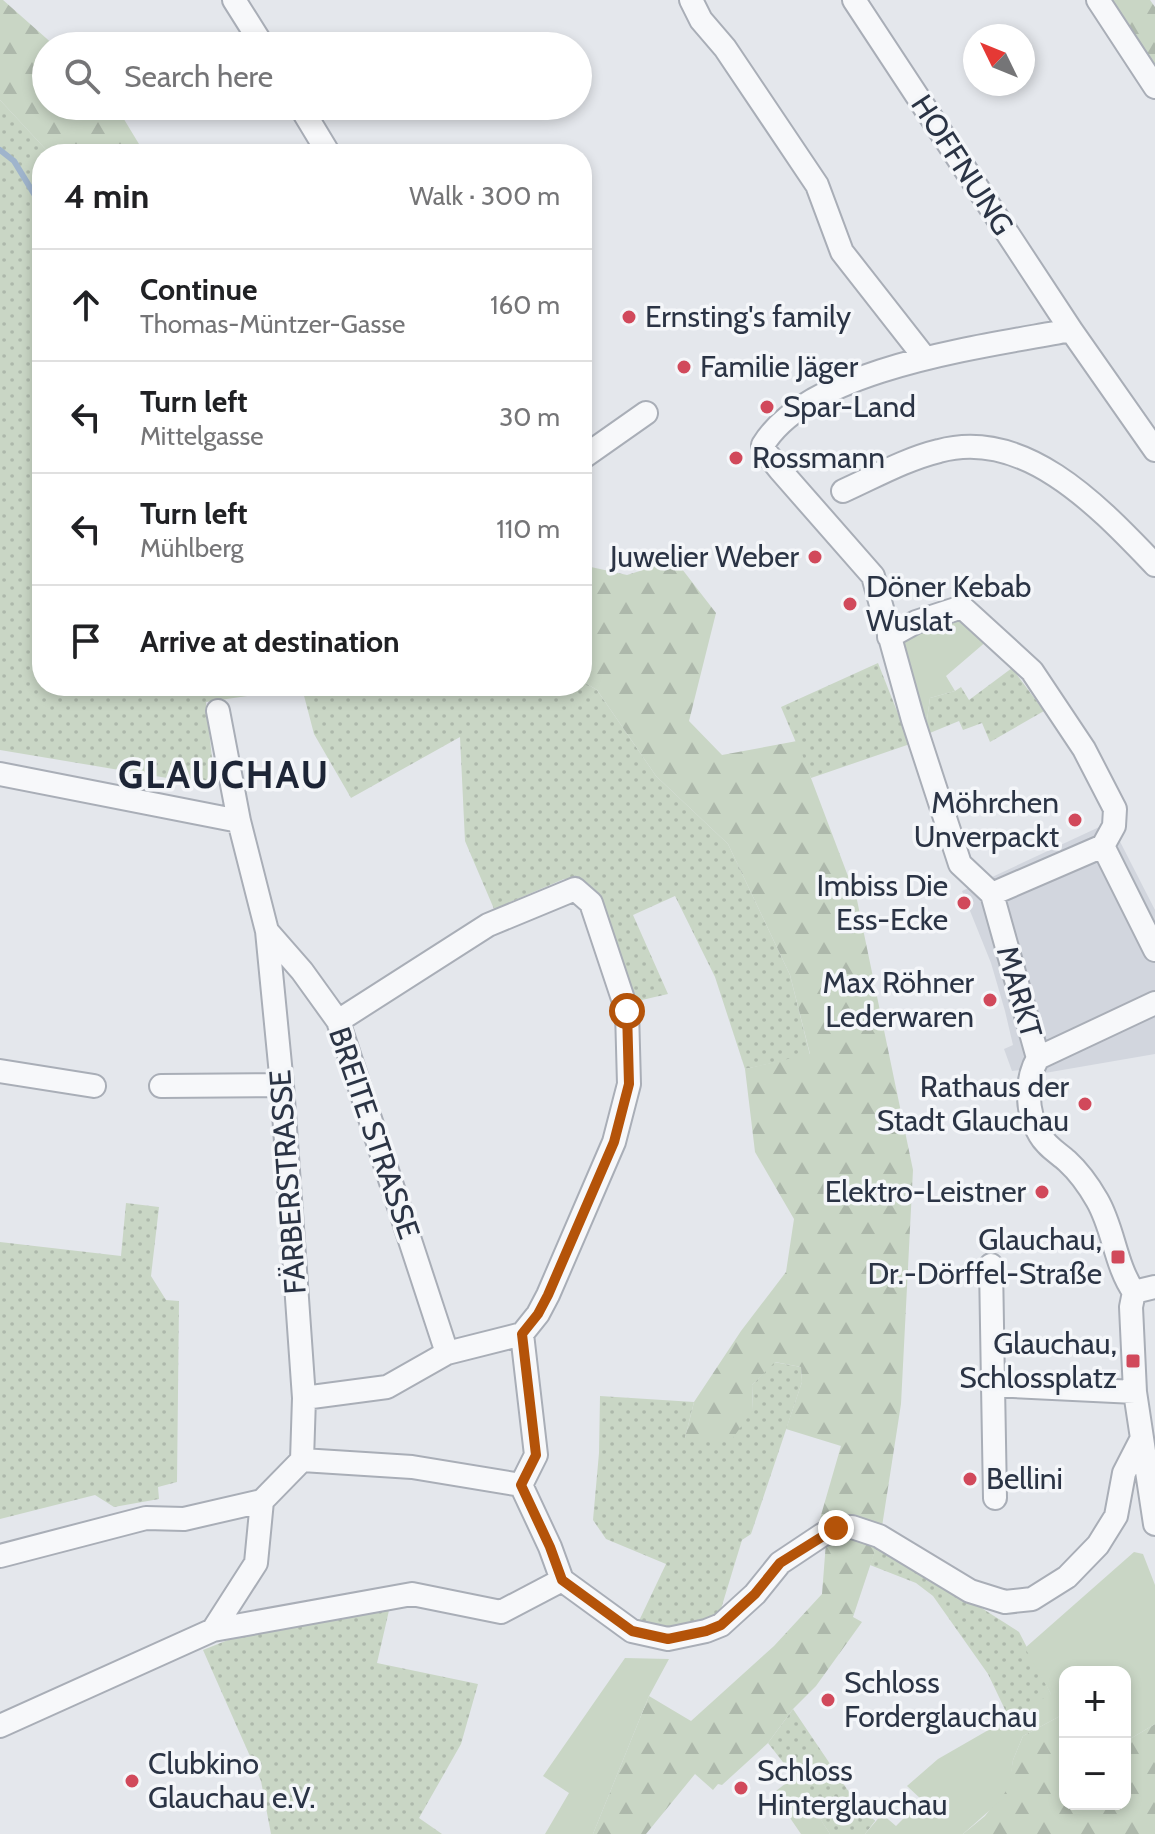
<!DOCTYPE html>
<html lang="en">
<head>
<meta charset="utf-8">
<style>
	:root { --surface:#fff; --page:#f2f2f2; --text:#202124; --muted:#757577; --line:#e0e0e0 }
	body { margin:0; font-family:Cabin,sans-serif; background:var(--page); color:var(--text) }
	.controls { position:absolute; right:24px; bottom:24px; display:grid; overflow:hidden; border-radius:16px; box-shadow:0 4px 12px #0003 }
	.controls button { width:72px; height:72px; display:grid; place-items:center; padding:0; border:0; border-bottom:2px solid var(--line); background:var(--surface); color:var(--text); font:40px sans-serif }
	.compass { position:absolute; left:963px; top:24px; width:72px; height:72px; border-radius:50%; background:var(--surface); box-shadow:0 4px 12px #0003; rotate:313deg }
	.stop { position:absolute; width:24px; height:24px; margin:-18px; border:6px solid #b45309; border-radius:50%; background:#fff }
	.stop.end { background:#b45309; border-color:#fff; box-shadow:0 2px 8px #0008 }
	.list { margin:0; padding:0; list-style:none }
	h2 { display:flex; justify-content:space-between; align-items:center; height:104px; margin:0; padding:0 32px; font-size:34px }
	h2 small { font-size:26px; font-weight:400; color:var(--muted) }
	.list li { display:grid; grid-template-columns:52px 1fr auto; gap:24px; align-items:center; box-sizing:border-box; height:112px; padding:0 32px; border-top:2px solid var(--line) }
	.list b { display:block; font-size:30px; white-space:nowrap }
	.list p { margin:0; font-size:26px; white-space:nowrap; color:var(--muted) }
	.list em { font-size:26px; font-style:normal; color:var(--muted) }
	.icon { flex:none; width:44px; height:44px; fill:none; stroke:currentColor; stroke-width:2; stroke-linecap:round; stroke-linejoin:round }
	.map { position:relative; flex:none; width:1155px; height:1834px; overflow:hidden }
	.search { position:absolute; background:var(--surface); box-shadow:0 4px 12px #0003; left:32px; top:32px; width:560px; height:88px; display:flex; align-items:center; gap:20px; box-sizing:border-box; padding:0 28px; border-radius:44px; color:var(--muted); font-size:30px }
	.panel { position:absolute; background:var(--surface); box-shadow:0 4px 12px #0003; left:32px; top:144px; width:560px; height:552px; border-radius:32px }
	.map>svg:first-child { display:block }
</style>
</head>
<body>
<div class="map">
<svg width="1155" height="1834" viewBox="0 0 1155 1834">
	<defs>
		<pattern id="grass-dots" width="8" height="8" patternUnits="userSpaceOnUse" patternTransform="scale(2)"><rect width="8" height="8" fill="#c9d6c5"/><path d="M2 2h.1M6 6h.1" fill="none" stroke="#adb8ab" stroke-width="1.8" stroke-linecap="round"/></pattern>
		<pattern id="forest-firs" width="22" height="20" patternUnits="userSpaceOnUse" patternTransform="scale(2)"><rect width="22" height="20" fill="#c9d6c5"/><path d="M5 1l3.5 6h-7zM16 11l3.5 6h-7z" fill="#adb8ab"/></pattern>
	</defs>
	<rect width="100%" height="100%" fill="#e4e7ec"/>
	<!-- built -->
	<path fill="#d2d6de" d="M1110 822 1155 910V1054L1039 1074 1031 1069 1012 1071 1004 1049 1013 1045 1005 1011 991 963 962 891Z"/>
	<!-- grass -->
	<path fill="url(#grass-dots)" d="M0 100 50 154H42V686H582V681L597 690 656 776 728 844 790 975 810 1055 745 1069 715 977 675 896 633 915 668 994 633 1002 602 900 576 880 564 879 494 909 465 841 460 737 351 798 314 734 302 688 206 702 215 786 0 750Z
		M878 663 910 744 811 778 781 707Z
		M1012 668 1044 711 990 742 982 723 963 730 959 721 925 735 930 698 955 691 961 687 969 700Z
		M126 1203 159 1207 151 1276 166 1300 179 1301 177 1482 158 1487 159 1499 114 1507 95 1495 0 1519V1242L121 1256Z
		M774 1362 801 1367 802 1382 751 1534 742 1540 717 1622 665 1632 637 1625 666 1564 606 1539 593 1520 599 1453 600 1396 694 1402 685 1438 753 1410 752 1385Z
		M878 1542 1019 1632 1051 1694 1023 1736 1009 1718 988 1674 933 1596 916 1583 870 1565Z
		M390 1606 377 1663 478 1684 461 1744 419 1818 442 1834H271L261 1781 203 1650 228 1640Z
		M793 1709 849 1792 875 1821 865 1834H830L786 1766 768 1743Z"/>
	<!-- forest -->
	<path fill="url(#forest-firs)" d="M0 0H3L55 46H46V106H116L145 154H50L0 100Z
		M1108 0H1150L1155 7V74Z
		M675 560 716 613 689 721 722 755 797 741 857 900 913 1170 901 1404 881 1533 853 1617 862 1622 816 1686 793 1709 768 1743 722 1785 718 1784 713 1790 695 1774 646 1834H593L649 1696 691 1721 774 1646 822 1594 826 1542 817 1529 841 1446 786 1429 802 1382 801 1367 775 1362 752 1385 753 1410 730 1442 685 1438 694 1402 741 1331 786 1272 794 1219 755 1152 745 1069 810 1054 790 975 728 844 656 776 597 690 582 681V565L627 575Z
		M1062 1715 1065 1717V1804H1125V1742L1155 1724V1834H963L985 1816 1009 1784 1013 1760 1023 1736Z"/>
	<!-- green -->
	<path fill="#c9d6c5" d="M956 614 988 640 946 676 955 691 930 698 925 735 898 643Z
		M1134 1552 1143 1554 1155 1585V1724L1125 1742V1672H1065V1717L1062 1715 1023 1736 1013 1760 1010 1784 1000 1801 963 1834H865L882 1814 896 1826 922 1800 907 1786 938 1759 1051 1694 1025 1648Z
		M625 1658 669 1659 649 1696 593 1834H545L569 1793 543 1776Z
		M794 1777 830 1834H801L788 1815 791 1809 787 1803 780 1805 772 1794Z"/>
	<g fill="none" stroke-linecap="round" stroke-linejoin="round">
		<!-- stream -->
		<path stroke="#9fb4cc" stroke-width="6" d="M0 150 14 161 42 207"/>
		<defs>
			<path id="minor" d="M234 0 263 46
				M691 0 701 20 725 48 817 185 842 252 925 358
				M854 0 1071 330 1155 450
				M1098 0 1155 87
				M300 106 329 154
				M582 458 646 413
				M843 491C874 477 906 459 939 451 1026 427 1101 509 1155 565
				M889 637 916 622 962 607 1032 671 1084 749 1115 809 1114 826 1103 846
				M0 774 239 821
				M1103 846 1155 950
				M992 894 960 864 913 720 873 576 780 470 765 451 763 445C810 367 988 346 1071 330
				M992 894 1038 1058
				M992 894 1103 846
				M267 931 302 971 338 1021 447 1353
				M338 1021 488 925 575 889 591 903 627 1011 629 1084 614 1142 548 1295 538 1314 522 1334 536 1455 521 1485
				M1038 1058C1025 1080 1026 1113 1040 1135 1046 1146 1058 1153 1067 1161 1079 1172 1089 1186 1097 1200 1114 1229 1115 1265 1134 1292L1131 1307 1135 1392 1155 1524
				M1038 1058 1155 1003
				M0 1071 94 1086
				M161 1086 282 1085
				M991 1265 993 1385
				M1134 1292 1155 1287
				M304 1398 387 1387 447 1353 522 1334
				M302 1460 412 1467 521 1485
				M521 1485 550 1547 562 1580
				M995 1498 993 1385 1135 1392
				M0 1556 146 1518 184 1519 262 1501
				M562 1580 632 1631 668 1639 706 1631 721 1625 755 1594 780 1563 822 1535 836 1528 852 1527 879 1536 970 1591 1005 1602 1032 1599 1067 1577 1098 1545 1116 1516 1124 1473 1142 1438
				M213 1630 256 1563 262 1501 302 1460 304 1398 282 1085 267 931 239 821 218 711
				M0 1726 213 1630 412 1594 501 1612 562 1580"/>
		</defs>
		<!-- minor casing -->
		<use href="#minor" stroke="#a9aeb7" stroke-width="26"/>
		<!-- minor -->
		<use href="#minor" stroke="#f7f8fa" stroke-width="22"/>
	</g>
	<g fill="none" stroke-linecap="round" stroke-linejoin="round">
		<!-- route -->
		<path stroke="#b45309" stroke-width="10" d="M627 1011 629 1084 614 1142 548 1295 538 1314 522 1334 536 1455 521 1485 550 1547 562 1580 632 1631 668 1639 706 1631 721 1625 755 1594 780 1563 836 1528"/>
	</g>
	<!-- markers -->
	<g fill="#d1495b" stroke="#f4f6f9" stroke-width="3">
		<circle cx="629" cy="317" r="8"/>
		<circle cx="684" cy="367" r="8"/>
		<circle cx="767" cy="407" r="8"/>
		<circle cx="736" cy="458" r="8"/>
		<circle cx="815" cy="557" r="8"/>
		<circle cx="850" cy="604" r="8"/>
		<circle cx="1075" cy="820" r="8"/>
		<circle cx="964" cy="903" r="8"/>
		<circle cx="990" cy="1000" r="8"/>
		<circle cx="1085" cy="1104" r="8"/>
		<circle cx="1042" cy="1192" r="8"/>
		<rect x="1110" y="1249" width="16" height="16" rx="4"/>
		<rect x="1125" y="1353" width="16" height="16" rx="4"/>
		<circle cx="970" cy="1479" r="8"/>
		<circle cx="828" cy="1700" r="8"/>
		<circle cx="132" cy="1781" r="8"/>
		<circle cx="741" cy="1788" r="8"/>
	</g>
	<g text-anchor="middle" stroke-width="7" stroke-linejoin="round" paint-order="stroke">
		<!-- street labels -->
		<g font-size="30" fill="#2b3445" stroke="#f4f6f9">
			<text transform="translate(962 165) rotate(57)" y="10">HOFFNUNG</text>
			<text transform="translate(1019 992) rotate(74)" y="10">MARKT</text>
			<text transform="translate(374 1133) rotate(71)" y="10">BREITE STRASSE</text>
			<text transform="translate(288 1182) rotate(-94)" y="10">FÄRBERSTRASSE</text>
		</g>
		<!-- poi labels -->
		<g font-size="30" fill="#2b3445" stroke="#f4f6f9" text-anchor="start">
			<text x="645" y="327">Ernsting's family</text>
			<text x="700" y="377">Familie Jäger</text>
			<text x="783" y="417">Spar-Land</text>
			<text x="752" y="468">Rossmann</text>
			<text x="799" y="567" text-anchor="end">Juwelier Weber</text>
			<text x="866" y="597">Döner Kebab<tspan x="866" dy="34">Wuslat</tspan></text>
			<text x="1059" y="813" text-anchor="end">Möhrchen<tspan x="1059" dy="34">Unverpackt</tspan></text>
			<text x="948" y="896" text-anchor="end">Imbiss Die<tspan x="948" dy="34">Ess-Ecke</tspan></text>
			<text x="974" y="993" text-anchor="end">Max Röhner<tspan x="974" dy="34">Lederwaren</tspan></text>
			<text x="1069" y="1097" text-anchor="end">Rathaus der<tspan x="1069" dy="34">Stadt Glauchau</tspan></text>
			<text x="1026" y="1202" text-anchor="end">Elektro-Leistner</text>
			<text x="1102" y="1250" text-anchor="end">Glauchau,<tspan x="1102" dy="34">Dr.-Dörffel-Straße</tspan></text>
			<text x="1117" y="1354" text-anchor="end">Glauchau,<tspan x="1117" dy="34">Schlossplatz</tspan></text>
			<text x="986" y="1489">Bellini</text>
			<text x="844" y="1693">Schloss<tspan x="844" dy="34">Forderglauchau</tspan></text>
			<text x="148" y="1774">Clubkino<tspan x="148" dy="34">Glauchau e.V.</tspan></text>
			<text x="757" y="1781">Schloss<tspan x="757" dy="34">Hinterglauchau</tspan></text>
		</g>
		<!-- district labels -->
		<g font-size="38" font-weight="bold" letter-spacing="2" fill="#1d2536" stroke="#f4f6f9">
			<text x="224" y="788">GLAUCHAU</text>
		</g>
	</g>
</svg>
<div class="controls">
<button>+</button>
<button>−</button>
</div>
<svg class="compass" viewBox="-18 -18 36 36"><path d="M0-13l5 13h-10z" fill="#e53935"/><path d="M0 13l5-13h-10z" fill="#757577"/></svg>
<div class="stop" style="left:627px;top:1011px"></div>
<div class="stop end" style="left:836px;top:1528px"></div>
<div class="search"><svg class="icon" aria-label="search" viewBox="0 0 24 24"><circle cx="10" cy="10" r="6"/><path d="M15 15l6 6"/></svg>Search here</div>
<section class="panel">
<h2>4 min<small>Walk · 300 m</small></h2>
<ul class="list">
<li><svg class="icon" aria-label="ahead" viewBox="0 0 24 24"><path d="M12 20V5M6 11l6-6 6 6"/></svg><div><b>Continue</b><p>Thomas-Müntzer-Gasse</p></div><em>160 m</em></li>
<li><svg class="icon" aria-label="left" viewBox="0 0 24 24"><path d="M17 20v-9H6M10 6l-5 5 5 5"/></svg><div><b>Turn left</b><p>Mittelgasse</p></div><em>30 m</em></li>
<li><svg class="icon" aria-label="left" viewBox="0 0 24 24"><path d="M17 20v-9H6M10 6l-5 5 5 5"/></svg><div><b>Turn left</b><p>Mühlberg</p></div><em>110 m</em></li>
<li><svg class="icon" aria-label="arrive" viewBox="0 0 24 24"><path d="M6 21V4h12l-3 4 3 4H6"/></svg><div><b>Arrive at destination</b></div></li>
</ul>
</section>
</div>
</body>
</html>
